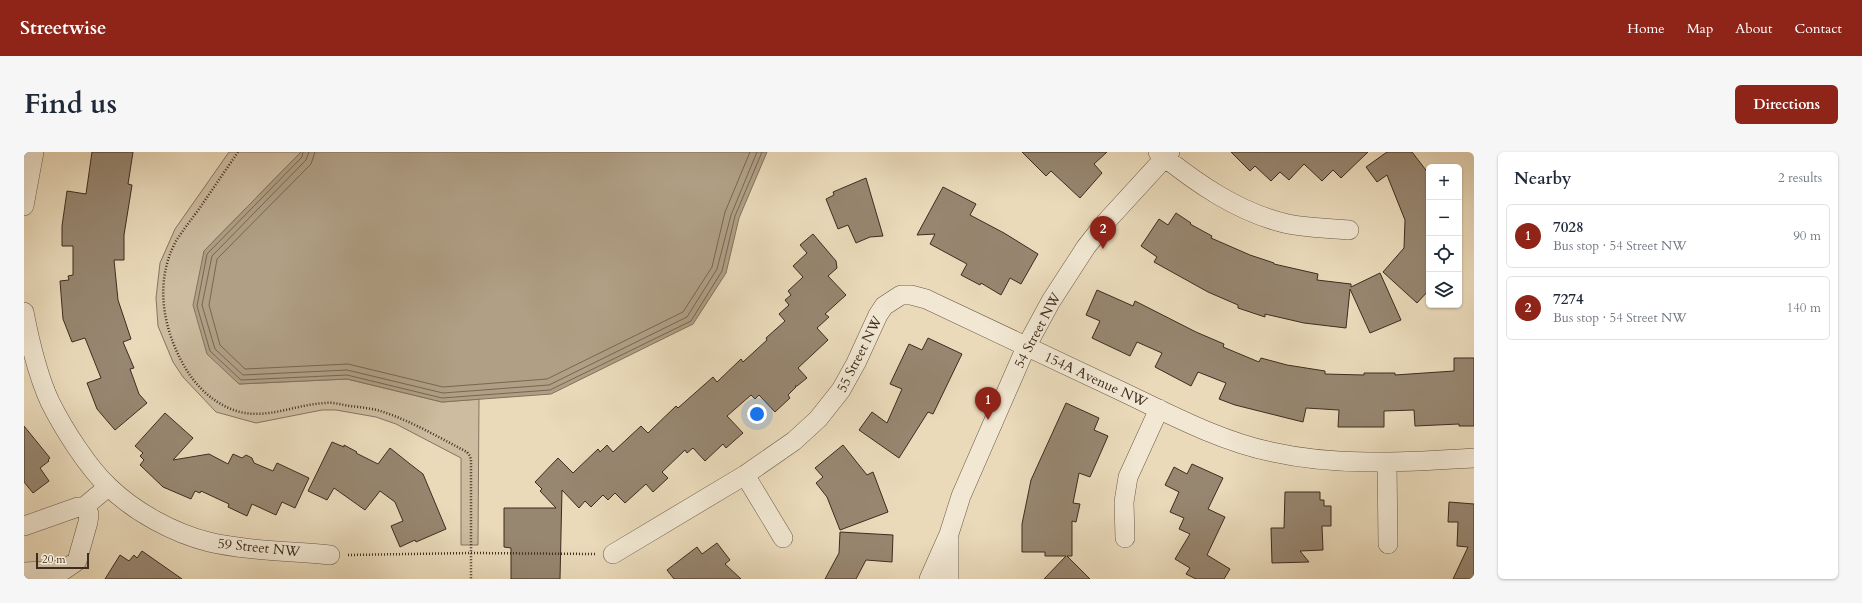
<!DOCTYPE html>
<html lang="en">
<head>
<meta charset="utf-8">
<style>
	:root { --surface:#fff; --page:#f6f6f7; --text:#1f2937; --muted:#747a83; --line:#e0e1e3; --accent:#8f2418 }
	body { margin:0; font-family:Cardo,serif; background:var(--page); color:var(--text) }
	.controls { position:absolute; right:12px; top:12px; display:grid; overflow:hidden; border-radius:6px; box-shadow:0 1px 3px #0004 }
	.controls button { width:36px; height:36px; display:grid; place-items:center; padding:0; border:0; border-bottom:1px solid var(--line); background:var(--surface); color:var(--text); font:20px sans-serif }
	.scale { position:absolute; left:12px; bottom:10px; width:53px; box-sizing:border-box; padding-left:4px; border:2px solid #3e2c1f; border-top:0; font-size:11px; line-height:14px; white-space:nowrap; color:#3e2c1f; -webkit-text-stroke:3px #f1e7d2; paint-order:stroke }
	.you { position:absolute; left:733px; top:262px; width:14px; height:14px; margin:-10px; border:3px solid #fff; border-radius:50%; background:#1a73e8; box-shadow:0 0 0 6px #1a73e833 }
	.badge { display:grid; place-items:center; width:26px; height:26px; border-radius:50%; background:var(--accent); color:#fff; font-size:13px; font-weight:700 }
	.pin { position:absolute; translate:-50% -33px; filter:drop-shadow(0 1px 2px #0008) }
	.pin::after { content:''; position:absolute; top:21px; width:14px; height:12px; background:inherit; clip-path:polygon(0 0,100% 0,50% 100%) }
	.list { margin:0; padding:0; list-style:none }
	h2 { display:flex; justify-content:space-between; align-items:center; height:52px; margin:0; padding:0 16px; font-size:17px }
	h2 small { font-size:13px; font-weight:400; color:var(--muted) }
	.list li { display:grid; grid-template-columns:26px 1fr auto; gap:12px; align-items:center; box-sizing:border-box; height:64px; margin:0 8px 8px; padding:0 8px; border:1px solid var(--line); border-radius:6px }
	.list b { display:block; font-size:15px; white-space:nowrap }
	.list p { margin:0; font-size:13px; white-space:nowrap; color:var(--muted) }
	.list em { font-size:13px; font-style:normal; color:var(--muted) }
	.icon { flex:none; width:22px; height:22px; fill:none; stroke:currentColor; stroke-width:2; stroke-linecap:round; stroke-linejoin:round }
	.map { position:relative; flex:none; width:1450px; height:427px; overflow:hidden; border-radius:6px }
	header { display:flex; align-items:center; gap:24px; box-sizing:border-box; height:56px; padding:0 20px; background:var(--accent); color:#fff }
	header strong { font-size:19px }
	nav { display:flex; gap:22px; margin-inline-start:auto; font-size:14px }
	.intro { display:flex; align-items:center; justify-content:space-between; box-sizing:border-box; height:96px; padding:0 24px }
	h1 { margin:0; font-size:28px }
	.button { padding:10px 18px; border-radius:6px; background:var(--accent); color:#fff; font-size:14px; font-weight:700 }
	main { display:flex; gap:24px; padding:0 24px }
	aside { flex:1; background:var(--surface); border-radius:6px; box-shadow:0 1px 3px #0004 }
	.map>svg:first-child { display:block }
</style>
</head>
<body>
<header>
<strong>Streetwise</strong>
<nav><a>Home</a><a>Map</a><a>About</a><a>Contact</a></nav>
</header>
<div class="intro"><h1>Find us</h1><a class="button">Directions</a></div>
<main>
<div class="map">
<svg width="1450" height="427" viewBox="0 0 1450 427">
	<rect width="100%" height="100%" fill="#eadaba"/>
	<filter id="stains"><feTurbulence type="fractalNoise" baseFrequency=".005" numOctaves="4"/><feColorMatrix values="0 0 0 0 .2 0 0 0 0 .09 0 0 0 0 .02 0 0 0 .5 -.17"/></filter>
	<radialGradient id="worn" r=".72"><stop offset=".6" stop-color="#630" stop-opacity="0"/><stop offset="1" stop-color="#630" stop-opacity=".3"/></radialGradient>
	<!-- green -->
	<path fill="#cdbca0" stroke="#867460" d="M205 0H277L180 99 215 232 323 227 418 250 455 247 454 393H437V306L372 272 352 265 312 258H298L232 271 192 260 159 225 149 210 134 174 132 146 136 111 151 77Z"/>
	<!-- water -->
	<path fill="#b09f85" stroke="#82715c" d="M277 0H743L715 66 702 121 669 172 527 242 418 250 323 227 215 232 183 202 169 153 180 99Z"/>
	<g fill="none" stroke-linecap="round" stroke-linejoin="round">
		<!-- shore -->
		<path stroke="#776652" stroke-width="1" d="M279 0 278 5 183 102 173 154 186 199 217 228 323 223 418 246 526 238 667 169 698 119 711 64 738 0
			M285 0 282 8 188 104 178 153 191 197 219 223 323 218 419 241 525 233 663 165 693 117 707 63 733 0
			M291 0 287 12 193 107 185 153 196 193 221 217 324 212 419 235 523 227 659 160 688 115 701 60 726 0"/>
	</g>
	<!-- building -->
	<path fill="#978670" stroke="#3e2c1f" d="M68 0H109L104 32 108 33 100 83V108H90L94 148 107 187 99 190 110 216 106 217 115 242 123 251 91 278 73 257 63 231 77 226 61 186 48 190 39 167 36 129 45 128 44 124 49 123V94H38V74L43 39 62 42Z
		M998 0H1083L1070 12 1078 21 1056 46 1027 19 1022 24Z
		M1207 0H1344L1317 26 1309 18 1298 29 1280 12 1265 28 1256 20 1247 29 1231 14 1226 19Z
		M1363 0H1388L1405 22V138L1393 151 1359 120 1380 96 1381 68 1363 23 1353 30 1342 15Z
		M842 26 859 84 846 85 832 91 824 73 814 77 802 47 810 43 809 40Z
		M919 35 952 52 946 63 980 81 1014 102 997 132 986 126 977 143 957 131 956 133 937 123 943 112 906 92 911 82 893 83Z
		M1152 61 1167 71 1166 72 1188 84 1187 86 1226 103 1250 111V112L1294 122 1293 128 1327 132V135L1356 121 1377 168 1346 181 1326 137 1322 176 1280 171 1241 162V165L1214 156V153L1184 140 1130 110 1133 105 1117 94 1135 67 1144 73Z
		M789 82 812 109 813 116 804 124 822 143 801 162 805 165 793 176 804 188 774 216 783 226 773 234H771L772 235 764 243 766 246 751 260 735 243 731 247 727 243 703 264 719 281 702 296 699 292 681 309 669 296 663 301 661 298 638 320 644 326 629 340 622 332 601 351 591 341 584 348 579 343 567 355 561 349 555 356 538 338 536 427H487V396L480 395V356H532L516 339 518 337 511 330 534 306 549 321 574 297 576 300 583 293 589 300 617 274 624 281 652 254 654 256 689 225 693 230 717 207 719 210 743 188 742 186 761 169 755 162 765 153 761 148 767 143 764 139 779 125 769 114 783 101 776 93Z
		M1073 138 1109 154 1111 149 1172 180 1200 192 1199 195 1235 210 1237 206 1263 213 1301 219V222L1340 223V221H1371V223L1430 219V206H1450V274H1435V272L1391 274 1390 258 1360 259V275H1314L1315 258 1282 256 1279 270 1211 253 1195 247 1202 231 1174 220 1167 234 1131 215 1138 201 1113 190 1106 204 1068 186 1076 169 1062 163Z
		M904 186 938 202 909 262 904 260 875 306 835 278 848 260 863 271 878 237 866 232 885 192 898 198Z
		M1042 251 1075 266 1070 278 1084 284 1066 325 1055 321 1049 351 1056 352 1052 370 1048 369V404H1043L1066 427H1020L1042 404H1021V400H998V372L1007 328Z
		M141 261 169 286 149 308 185 302 204 312 209 302 218 306 222 303 228 306 230 311 249 319 253 311 285 326 271 356 258 350 252 363 228 352 223 364 204 355 205 352 177 339 176 341 171 339 167 347 139 335 116 313 120 308 116 304 119 301 111 294Z
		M0 274 26 306 24 308 25 309 16 316 25 329 9 341 0 330Z
		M308 290 320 295V293L333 300 332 301 354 312 366 296 386 312 399 322 422 377 392 390 391 388 376 395 367 374 379 369 371 350 356 339 341 358 310 336 303 348 284 339Z
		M819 293 843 323 849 320 864 360 816 378 803 345 792 331 799 325 791 316Z
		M1168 312 1199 326 1184 357 1201 365 1183 403 1206 417 1200 427H1172L1162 422 1166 416 1151 407 1166 382 1155 377 1160 366 1146 360 1155 340 1141 333 1150 315 1163 322Z
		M1261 340H1296V348H1300V354H1307V374H1298L1299 398 1276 399 1285 410 1248 411 1247 376H1260Z
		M1425 350 1450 352V427H1429L1444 395 1433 394 1434 370H1424Z
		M816 380 869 383 868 410 842 408 832 427H801L815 401Z
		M693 391 706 408 701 412 717 427H650L643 418 673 395 678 402Z
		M118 399 158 427H81L96 403 105 409 110 403 113 406Z"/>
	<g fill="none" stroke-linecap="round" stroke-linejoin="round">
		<defs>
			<path id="minor" d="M1134 0C1172 31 1215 61 1264 72 1283 76 1305 76 1325 78
				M0 54 10 0
				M0 160C6 191 13 222 26 250 39 276 64 316 85 335 111 360 149 381 185 390 224 399 266 399 306 403
				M1363 311 1364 392
				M721 323 759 386
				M60 355 84 335
				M0 374 54 355H60L65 362 64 370 53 409 40 418 0 420
				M925 386V427
				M1101 386 1100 350 1104 325 1135 257
				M589 402 721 323 770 289 794 267 817 238 832 211 854 163 860 154 877 143H887L902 147C968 178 1034 209 1099 240 1147 263 1196 289 1248 300 1315 315 1382 310 1450 306
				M905 427 925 382 937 344 1002 195 1027 149 1062 95 1080 72 1146 0"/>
		</defs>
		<!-- minor casing -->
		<use href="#minor" stroke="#695846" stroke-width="20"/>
		<!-- path -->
		<path stroke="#3e2c1f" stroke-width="2.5" stroke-dasharray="1 2" stroke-linecap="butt" d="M214 0C201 19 188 38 175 57 167 68 159 78 152 89 131 128 138 173 158 210 170 233 190 253 216 260 245 267 273 252 302 251 310 250 318 253 326 254 335 255 344 256 353 258 384 267 414 285 443 300L446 304 447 308V427
			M324 403 447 401 571 402"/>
		<!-- minor -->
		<use href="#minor" stroke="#f1e7d2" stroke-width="19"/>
	</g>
	<g text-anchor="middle" stroke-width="3" stroke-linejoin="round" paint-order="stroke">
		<!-- street labels -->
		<g font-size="14" fill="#3e2c1f" stroke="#f1e7d2">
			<text transform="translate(1013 178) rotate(-62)" y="5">54 Street NW</text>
			<text transform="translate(835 202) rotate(-63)" y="5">55 Street NW</text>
			<text transform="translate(1072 227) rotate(25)" y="5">154A Avenue NW</text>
			<text transform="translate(235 395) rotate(6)" y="5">59 Street NW</text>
		</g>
	</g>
	<rect width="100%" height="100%" filter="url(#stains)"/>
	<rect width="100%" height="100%" fill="url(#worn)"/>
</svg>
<div class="controls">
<button>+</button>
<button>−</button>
<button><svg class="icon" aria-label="locate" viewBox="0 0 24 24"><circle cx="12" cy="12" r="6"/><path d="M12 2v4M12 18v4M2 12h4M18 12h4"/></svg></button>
<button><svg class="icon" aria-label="layers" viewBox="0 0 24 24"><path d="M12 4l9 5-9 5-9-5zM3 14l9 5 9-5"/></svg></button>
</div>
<div class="scale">20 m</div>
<div class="you"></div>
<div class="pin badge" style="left:964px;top:268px">1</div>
<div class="pin badge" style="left:1079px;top:97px">2</div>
</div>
<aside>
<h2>Nearby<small>2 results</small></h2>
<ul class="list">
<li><span class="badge">1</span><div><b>7028</b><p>Bus stop · 54 Street NW</p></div><em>90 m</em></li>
<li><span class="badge">2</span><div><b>7274</b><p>Bus stop · 54 Street NW</p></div><em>140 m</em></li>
</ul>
</aside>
</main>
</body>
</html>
